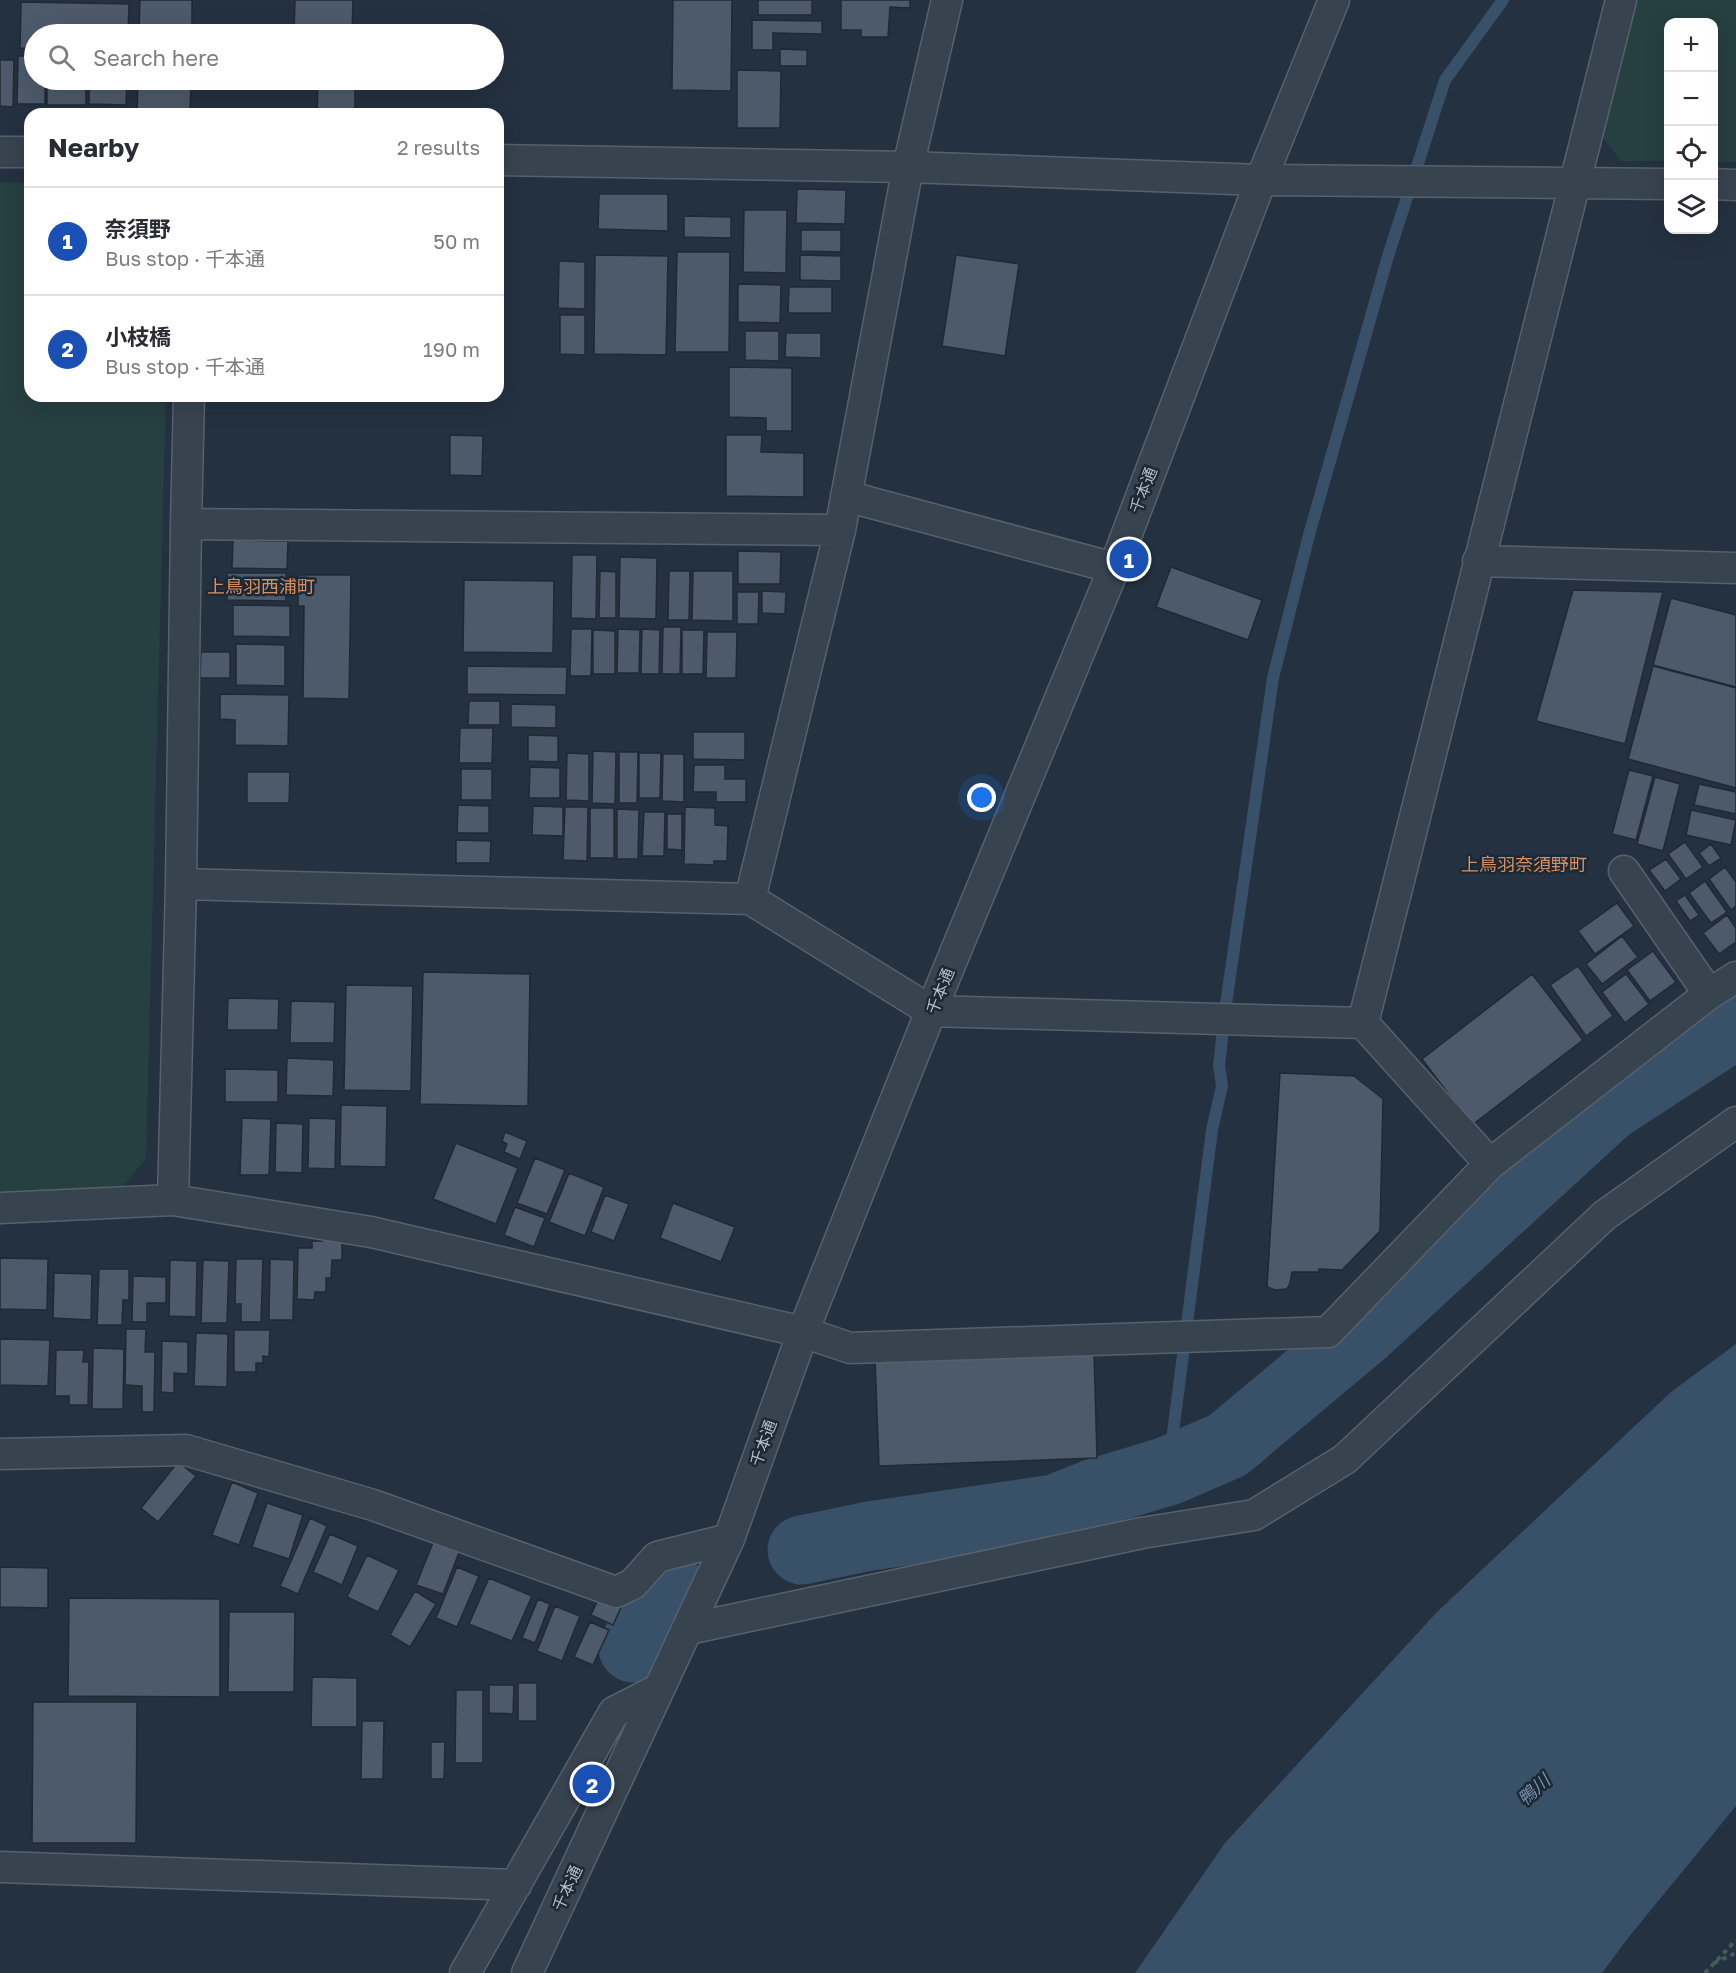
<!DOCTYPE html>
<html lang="en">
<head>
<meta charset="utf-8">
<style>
	:root { --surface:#fff; --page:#f7f7f7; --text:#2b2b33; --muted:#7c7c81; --line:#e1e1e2; --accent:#556b8d }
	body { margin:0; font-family:"Golos Text","Noto Sans JP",sans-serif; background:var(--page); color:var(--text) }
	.controls { position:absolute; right:18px; top:18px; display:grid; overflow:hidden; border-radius:12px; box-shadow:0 6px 24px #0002 }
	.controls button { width:54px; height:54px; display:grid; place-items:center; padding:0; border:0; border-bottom:2px solid var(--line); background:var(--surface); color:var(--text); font:30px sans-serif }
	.you { position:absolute; left:982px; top:798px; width:21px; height:21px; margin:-15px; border:4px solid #fff; border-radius:50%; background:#1a73e8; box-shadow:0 0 0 9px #1a73e833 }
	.badge { display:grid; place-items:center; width:39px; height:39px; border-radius:50%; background:var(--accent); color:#fff; font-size:20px; font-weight:700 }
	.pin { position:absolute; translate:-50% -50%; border:3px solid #fff; box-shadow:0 2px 6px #0006 }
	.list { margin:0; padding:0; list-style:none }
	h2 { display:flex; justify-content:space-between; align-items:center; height:78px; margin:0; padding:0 24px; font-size:26px }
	h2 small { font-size:20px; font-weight:400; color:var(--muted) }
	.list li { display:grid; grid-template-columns:39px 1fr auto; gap:18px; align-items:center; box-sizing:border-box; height:108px; padding:0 24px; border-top:2px solid var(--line) }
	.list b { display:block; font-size:22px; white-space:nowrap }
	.list p { margin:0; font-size:20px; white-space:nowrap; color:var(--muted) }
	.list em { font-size:20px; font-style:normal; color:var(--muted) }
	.icon { flex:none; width:33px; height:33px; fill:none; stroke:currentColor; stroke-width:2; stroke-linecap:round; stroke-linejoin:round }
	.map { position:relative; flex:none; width:1736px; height:1973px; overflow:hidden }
	.search { position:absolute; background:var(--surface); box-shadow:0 6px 24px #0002; left:24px; top:24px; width:480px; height:66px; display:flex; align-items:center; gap:15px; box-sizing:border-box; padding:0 21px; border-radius:33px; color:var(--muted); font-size:22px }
	.panel { position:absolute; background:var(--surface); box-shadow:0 6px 24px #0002; left:24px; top:108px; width:480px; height:294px; border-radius:18px }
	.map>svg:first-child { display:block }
</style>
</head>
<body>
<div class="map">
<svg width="1736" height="1973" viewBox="0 0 1736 1973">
	<rect width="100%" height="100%" fill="#243140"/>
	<!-- green -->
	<path fill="#263f41" d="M1635 0H1736V162H1714V22H1668V161H1621L1598 131Z
		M0 182 30 183V396H166L146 1159 120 1189 0 1191Z"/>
	<!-- water -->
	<path fill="#395069" d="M1736 1344V1806L1628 1938 1602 1973H1135L1225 1843 1437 1612 1671 1392Z"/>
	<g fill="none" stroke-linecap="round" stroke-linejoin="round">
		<!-- stream -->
		<path stroke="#395069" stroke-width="12" d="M1168 1471 1212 1130 1222 1086 1219 1065 1226 1004 1273 678 1309 535 1388 256 1445 80 1503 0"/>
		<!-- river -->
		<path stroke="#395069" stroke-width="69" d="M802 1550 870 1536 1055 1509 1095 1493 1168 1471 1228 1445 1364 1331 1608 1107 1736 1024
			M633 1648 667 1582"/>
	</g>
	<!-- building -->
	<path fill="#4d5a6b" stroke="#1f2a37" stroke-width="1.5" d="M140 0H192V34H139Z
		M295 0H353L352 34H294Z
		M673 0H732L731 91 672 90Z
		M758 0H812V15H758Z
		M841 0H910V8L890 7 888 37H861V30H841Z
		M21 2 129 4 128 34H34V49L20 48Z
		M752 20 822 21V34L773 33V50H752Z
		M780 49 807 50V66H780Z
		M18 56H34V80H45V104H17Z
		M0 60H14L13 107 0 106Z
		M737 70 781 71 780 128H737Z
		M47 80H86V105H47Z
		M89 80H127L126 105 89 104Z
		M138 80H191L190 114H137Z
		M318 81 355 82V114H317Z
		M797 189 846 190 845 224 796 223Z
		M599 194H668V231L598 229Z
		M744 210H787L786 273 743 272Z
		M684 216 731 217V238L684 237Z
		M801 230H841V252L801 251Z
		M677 252H730L729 352H675Z
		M595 255 668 256 666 355 594 354Z
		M800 255 841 256V281L800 280Z
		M956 255 1019 264 1005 356 942 346Z
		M559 261 585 262V309L558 308Z
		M738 284 781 285 780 323 738 322Z
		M789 287H832V313H788Z
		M560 315H585V355L560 354Z
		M745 331H779V361L745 360Z
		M786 333H821V358L785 357Z
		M729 367 792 368V431H766V418L729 417Z
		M450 435 483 436 482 476 450 475Z
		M726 435H762L761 452 804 453V497L726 496Z
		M233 540 288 541 287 569 232 568Z
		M738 551 781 552 780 584H738Z
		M572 555H597L596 619 571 618Z
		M620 557 657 558 656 619 619 618Z
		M1171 567 1262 600 1248 640 1156 607Z
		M600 571 616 572V618H599Z
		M669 571H690L689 620H668Z
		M693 571H733V621L692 620Z
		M227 573H286V601L227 600Z
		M298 575H351L349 699 303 698 304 606H298Z
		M464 580 554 581 553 653 463 652Z
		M1573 590 1663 592 1625 744 1536 721Z
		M762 591 786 592 785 614 762 613Z
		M737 592H759L758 624H737Z
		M1671 598 1736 615V687L1653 665Z
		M233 605 290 606V637L233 636Z
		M663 627H681L680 674H662Z
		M571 629H592L591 676H570Z
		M618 629 640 630 639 673H617Z
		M642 629 660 630 659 674H641Z
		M593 630 615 631V674H593Z
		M682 630H704L703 674H682Z
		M707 632H737L736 678H706Z
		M236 644 285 645V686L236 685Z
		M201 652H230V678H200Z
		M467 666 567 667 566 695 467 694Z
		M1653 666 1736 688V788L1628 759Z
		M220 694 289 695 288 746 235 745V720L220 719Z
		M469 701H500V725H468Z
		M511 704 556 705V728L511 727Z
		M460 728H493L492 763H459Z
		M693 732H745V760L693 759Z
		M528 735 558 736V762L528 761Z
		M593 751 616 752 615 804 592 803Z
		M619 752H638L637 803H619Z
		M567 753 589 754V801L566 800Z
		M639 753H661L660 798H639Z
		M663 754H684V802L662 801Z
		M694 765H725V779H746V802H716V792H693Z
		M530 767 560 768V798H529Z
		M461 769H492V800H461Z
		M1629 770 1653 776 1636 840 1612 834Z
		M247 772H290L289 803H247Z
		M1655 777 1680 784 1663 851 1637 844Z
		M1699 784 1736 792V814L1694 805Z
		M458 805 489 806V833H457Z
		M533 806 563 807V836L532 835Z
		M565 807H588L587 861 563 860Z
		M685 807 715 808V825L728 826 727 861H714V865L684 864Z
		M590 808H614V858H590Z
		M617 809 639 810 638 859H617Z
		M1691 810 1736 820 1731 845 1686 835Z
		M644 812H665L664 856H642Z
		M667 814H682V850L667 849Z
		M456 840 491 841 490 863H456Z
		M1685 842 1703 867 1686 879 1668 854Z
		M1711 844 1721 858 1709 866 1699 853Z
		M1666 859 1681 879 1665 891 1649 870Z
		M1725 867 1736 882V906L1731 910 1709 879Z
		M1705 881 1727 912 1711 923 1689 893Z
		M1685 895 1699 915 1690 921 1676 901Z
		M1617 903 1634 926 1595 954 1578 931Z
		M1727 915 1736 928V942L1719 954 1703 933Z
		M1622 936 1638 957 1602 984 1586 964Z
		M1653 951 1676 982 1650 1001 1627 970Z
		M1578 966 1613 1016 1586 1036 1550 985Z
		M423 972 530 974 528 1106 420 1104Z
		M1532 974 1583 1040 1472 1125 1422 1059Z
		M1626 974 1649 1004 1625 1023 1602 992Z
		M346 985 413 986 411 1091 344 1090Z
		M228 998 279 999 278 1030H227Z
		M291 1001 335 1002 334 1043H290Z
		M287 1058 334 1060 333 1096 286 1095Z
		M225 1069 278 1070V1102H225Z
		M1280 1073 1354 1076 1383 1099 1380 1231 1342 1270 1319 1269V1272H1292L1290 1283 1287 1289 1275 1290 1267 1287Z
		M341 1105 387 1106 386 1167 340 1166Z
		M242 1118 271 1119 269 1175H240Z
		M309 1118 336 1119 335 1169 308 1168Z
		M276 1123 303 1124 302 1173 275 1172Z
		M505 1132 527 1141 520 1159 504 1152 507 1144 502 1141Z
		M456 1143 518 1168 496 1224 433 1199Z
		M535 1158 565 1170 547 1214 517 1203Z
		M569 1173 604 1187 585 1236 549 1222Z
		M605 1195 629 1204 614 1241 591 1232Z
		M673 1203 735 1227 721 1262 660 1238Z
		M515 1207 545 1218 534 1247 504 1235Z
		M324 1234 342 1235V1260H332L331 1278H326V1292H315L314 1300 297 1299 298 1248H312V1241H323Z
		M0 1258 48 1259 47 1310 0 1309Z
		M236 1259H263L261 1322H241V1304H235Z
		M270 1259 294 1260 293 1320H269Z
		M170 1260 197 1261 196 1317 169 1316Z
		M203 1260 229 1261 227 1323H201Z
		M99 1269H129V1300H123L122 1325H97Z
		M54 1273 92 1274 91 1320 53 1318Z
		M133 1276 166 1277V1303H147V1322H132Z
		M126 1329H146L145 1352H155L154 1412H142V1386L125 1385Z
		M234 1330H270L269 1357 263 1356V1363H256V1372H234Z
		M196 1333 228 1334 227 1387 194 1386Z
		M0 1339 50 1340 48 1386 0 1385Z
		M162 1341 188 1342V1374L174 1373V1393L161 1392Z
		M93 1348 124 1349 123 1409H92Z
		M56 1350H84L83 1362H89L88 1405H69V1396H55Z
		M1094 1351 1097 1458 879 1466 875 1359Z
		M178 1462 196 1476 158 1522 141 1508Z
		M232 1482 258 1493 239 1545 212 1535Z
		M267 1503 303 1515 289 1559 252 1547Z
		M310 1518 327 1526 298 1594 280 1586Z
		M330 1534 358 1546 342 1585 313 1572Z
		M434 1540 460 1550 443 1594 416 1585Z
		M367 1555 399 1570 378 1612 347 1597Z
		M0 1567 48 1568V1608L0 1607Z
		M457 1567 479 1576 457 1627 436 1618Z
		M489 1578 532 1596 512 1641 469 1624Z
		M415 1591 436 1604 410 1647 390 1635Z
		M601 1593 623 1603 613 1625 591 1615Z
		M69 1598 220 1599V1697L68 1696Z
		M538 1599 550 1604 535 1643 522 1638Z
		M555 1606 580 1616 562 1661 537 1651Z
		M229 1612H295L294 1692H228Z
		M590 1622 609 1630 593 1665 574 1657Z
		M312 1677 357 1678V1727H311Z
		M518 1683H537V1721H518Z
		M489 1685H514L513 1714 489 1713Z
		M456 1690H483V1763H455Z
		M33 1702H137L136 1843H32Z
		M362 1721H384L383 1779H361Z
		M431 1742H445L444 1779H431Z"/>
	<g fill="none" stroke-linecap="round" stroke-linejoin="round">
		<defs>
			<path id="street" d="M0 152H30
				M498 160 908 167 1261 180 1668 184
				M1714 184 1736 185
				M846 496 1114 568
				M186 524 840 530
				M1478 561 1736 568
				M1624 871 1709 994
				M181 884 750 899 931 1011 1363 1023
				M750 899 840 530 908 167 947 0
				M1490 1164 1363 1023 1621 0
				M173 1200 181 884 186 524 189 396
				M0 1208 173 1200 371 1232 803 1332 850 1348 1328 1332 1490 1164 1709 994 1736 977
				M0 1454 186 1450 373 1505 616 1592 633 1584 657 1557 729 1539
				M688 1629 1142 1533 1254 1515 1345 1459 1605 1215 1736 1122
				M0 1867 516 1885
				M465 1973 614 1712 659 1689
				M527 1973 729 1539 803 1332 931 1011 1114 568 1261 180 1334 0"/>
		</defs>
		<!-- street casing -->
		<use href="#street" stroke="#56616d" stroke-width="33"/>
		<!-- path -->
		<path stroke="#445c5e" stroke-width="4" stroke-dasharray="4.5 4.5" stroke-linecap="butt" d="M1714 1963 1736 1953
			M1705 1973 1736 1940"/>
		<!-- street -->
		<use href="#street" stroke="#384350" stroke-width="30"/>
	</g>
	<g text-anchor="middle" stroke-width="5" stroke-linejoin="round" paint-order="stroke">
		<!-- street labels -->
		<g font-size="16" fill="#b5beca" stroke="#1d2835">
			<text transform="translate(1143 490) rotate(-69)" y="6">千本通</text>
			<text transform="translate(940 991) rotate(-68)" y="6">千本通</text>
			<text transform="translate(763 1443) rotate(-70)" y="6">千本通</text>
			<text transform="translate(567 1888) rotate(-65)" y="6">千本通</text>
		</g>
		<!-- neighbourhood labels -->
		<g font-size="18" fill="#d88f61" stroke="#1d2835">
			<text x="261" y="593">上鳥羽西浦町</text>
			<text x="1524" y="871">上鳥羽奈須野町</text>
		</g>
		<!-- water labels -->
		<g font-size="18" font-style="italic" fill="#7490ae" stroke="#1d2835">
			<text transform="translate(1534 1790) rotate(-42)" y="6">鴨川</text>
		</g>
	</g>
</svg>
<div class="controls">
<button>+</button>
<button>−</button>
<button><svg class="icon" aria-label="locate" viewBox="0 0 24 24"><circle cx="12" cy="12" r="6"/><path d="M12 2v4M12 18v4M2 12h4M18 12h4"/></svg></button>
<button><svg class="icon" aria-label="layers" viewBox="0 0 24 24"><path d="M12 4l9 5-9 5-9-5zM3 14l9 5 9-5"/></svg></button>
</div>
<div class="you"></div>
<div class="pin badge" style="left:1129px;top:559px;background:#1a4fb4">1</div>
<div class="pin badge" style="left:592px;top:1784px;background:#1a4fb4">2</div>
<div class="search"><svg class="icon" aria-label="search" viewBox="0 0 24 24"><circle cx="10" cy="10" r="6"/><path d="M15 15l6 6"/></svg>Search here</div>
<section class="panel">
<h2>Nearby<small>2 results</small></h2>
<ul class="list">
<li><span class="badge" style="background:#1a4fb4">1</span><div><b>奈須野</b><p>Bus stop · 千本通</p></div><em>50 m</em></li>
<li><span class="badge" style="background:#1a4fb4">2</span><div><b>小枝橋</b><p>Bus stop · 千本通</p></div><em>190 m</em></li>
</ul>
</section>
</div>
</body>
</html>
